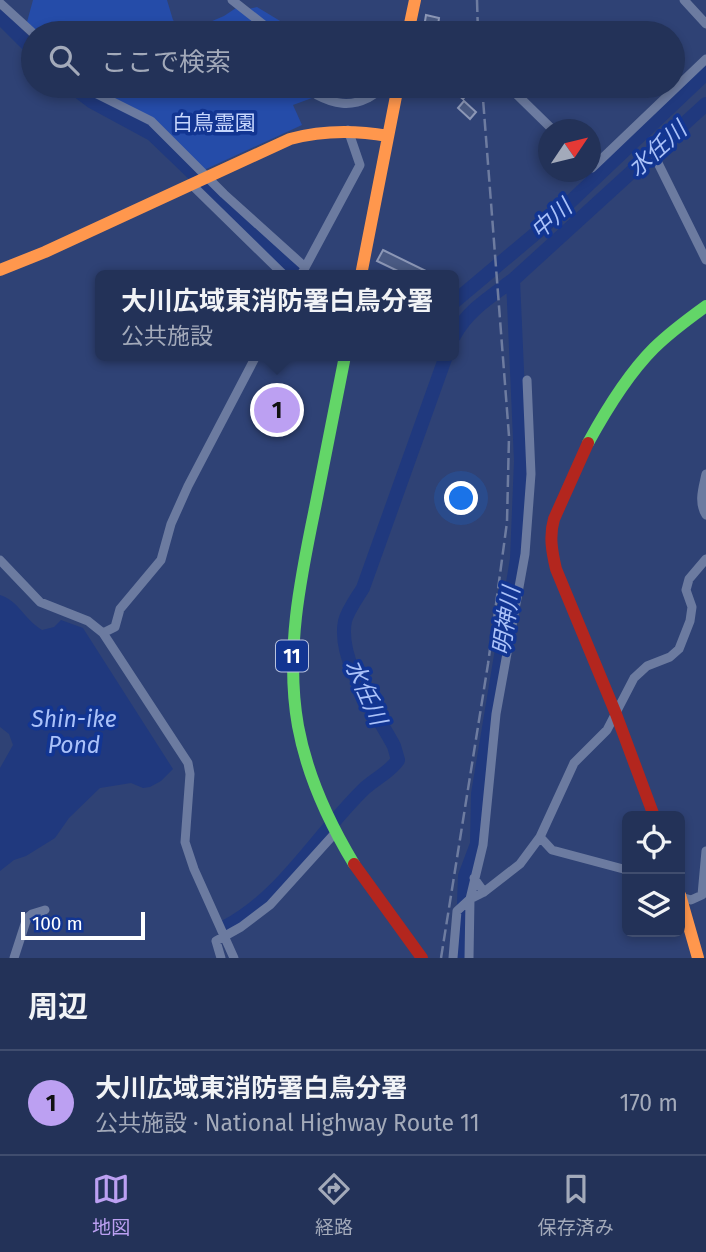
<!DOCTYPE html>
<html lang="ja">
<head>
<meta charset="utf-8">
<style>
	:root { --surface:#233258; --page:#2f3e61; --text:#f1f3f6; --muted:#a3aaba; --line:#404d6e; --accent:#bca0f2 }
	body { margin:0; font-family:"Fira Sans","Noto Sans JP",sans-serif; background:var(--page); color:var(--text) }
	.controls { position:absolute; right:21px; bottom:21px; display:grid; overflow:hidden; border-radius:10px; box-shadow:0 4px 10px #0003 }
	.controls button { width:63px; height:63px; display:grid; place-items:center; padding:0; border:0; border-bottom:2px solid var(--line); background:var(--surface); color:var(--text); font:35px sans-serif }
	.compass { position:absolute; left:538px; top:119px; width:63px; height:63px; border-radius:50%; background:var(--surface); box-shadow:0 4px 10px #0003; rotate:55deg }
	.scale { position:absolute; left:21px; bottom:18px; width:124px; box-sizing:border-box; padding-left:7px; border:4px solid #fff; border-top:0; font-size:19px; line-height:24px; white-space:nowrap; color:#fff; -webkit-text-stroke:5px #123592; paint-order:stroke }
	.you { position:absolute; left:462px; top:499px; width:24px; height:24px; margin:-18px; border:5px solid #fff; border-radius:50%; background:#1a73e8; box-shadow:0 0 0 10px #1a73e833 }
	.badge { display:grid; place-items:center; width:46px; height:46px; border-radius:50%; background:var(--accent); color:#111; font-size:23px; font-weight:700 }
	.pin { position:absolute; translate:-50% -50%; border:4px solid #fff; box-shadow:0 2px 7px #0006 }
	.popup { position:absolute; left:95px; top:270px; width:364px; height:91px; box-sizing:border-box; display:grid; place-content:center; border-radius:10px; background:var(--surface); filter:drop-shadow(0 2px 5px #0005); font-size:23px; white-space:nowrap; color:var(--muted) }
	.popup b { font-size:26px; color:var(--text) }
	.popup::after { content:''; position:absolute; left:50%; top:100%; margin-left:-14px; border:14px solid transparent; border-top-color:var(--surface) }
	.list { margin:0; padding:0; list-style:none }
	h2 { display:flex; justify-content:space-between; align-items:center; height:91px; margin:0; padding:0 28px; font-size:30px }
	h2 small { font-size:23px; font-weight:400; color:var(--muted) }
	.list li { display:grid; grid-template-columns:46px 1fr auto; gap:21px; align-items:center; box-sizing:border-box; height:105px; padding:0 28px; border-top:2px solid var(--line) }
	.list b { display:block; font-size:26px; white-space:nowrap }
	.list p { margin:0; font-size:23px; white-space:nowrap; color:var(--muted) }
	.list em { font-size:23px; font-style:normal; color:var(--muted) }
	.icon { flex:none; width:38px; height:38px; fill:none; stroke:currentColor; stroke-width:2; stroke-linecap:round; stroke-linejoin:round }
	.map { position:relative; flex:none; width:706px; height:958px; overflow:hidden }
	.search { position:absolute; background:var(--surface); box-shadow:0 4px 10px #0003; left:21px; right:21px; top:21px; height:77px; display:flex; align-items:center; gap:18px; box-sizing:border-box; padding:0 24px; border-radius:38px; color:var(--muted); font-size:26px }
	.sheet { height:196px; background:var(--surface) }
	nav { display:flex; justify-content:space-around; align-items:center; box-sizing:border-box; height:98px; border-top:2px solid var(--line); background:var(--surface); font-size:19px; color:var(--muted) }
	nav a { display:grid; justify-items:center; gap:4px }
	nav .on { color:var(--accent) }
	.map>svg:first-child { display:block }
</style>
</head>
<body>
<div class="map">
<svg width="706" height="958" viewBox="0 0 706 958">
	<rect width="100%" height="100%" fill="#2f4275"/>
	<!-- green -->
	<path fill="#254ca9" d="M33 0H167L173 20 184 33 224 16 236 8 240 11 257 7 300 33H38L27 22Z
		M90 86H315L312 98 293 105 302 125 204 170 160 124Z"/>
	<!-- water -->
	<path fill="#20397e" d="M0 595C19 601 24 619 42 630L54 627 61 620 83 628 173 769 161 781 150 787 143 788 131 783 100 788 69 818 55 838 26 856 14 860 0 871V768L13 745 9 734 0 727Z"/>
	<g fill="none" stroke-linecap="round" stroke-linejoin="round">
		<!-- river -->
		<path stroke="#20397e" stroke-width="14" d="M0 17 33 50
			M71 86 91 101 152 134 255 233 286 266 304 275
			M454 302 548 223 706 73
			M454 336C467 311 490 297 513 280L706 104
			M225 927C284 896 318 833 365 788 376 778 390 772 398 760L394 746C376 712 337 661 345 621 348 610 357 598 363 588L446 356
			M462 958 465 876 477 844 478 794 517 559 521 461 513 280"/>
	</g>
	<!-- building -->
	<path fill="#4a5a83" stroke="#8c97b6" stroke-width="2" d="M426 15 439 18 437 33H423Z
		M454 86H473L463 99 451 89Z
		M464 101 476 112 470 119 458 108Z
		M383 250 434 275H406L377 261Z"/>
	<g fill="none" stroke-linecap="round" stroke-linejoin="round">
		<!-- street -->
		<path stroke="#6c7ba0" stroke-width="9" d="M232 0 274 33
			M684 0 706 24
			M0 3 33 33
			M87 86 97 94 151 121 224 194 305 267
			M315 86 317 95C334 104 350 107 368 98 377 93 382 87 394 86
			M508 86 553 130
			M656 159 706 260
			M590 166 592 168 706 59
			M192 185 284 275
			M301 275 360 165 348 130
			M706 474C703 488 698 502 706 515
			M0 560 40 602 88 621 103 633 188 763 190 774 185 842 194 869 234 958
			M103 633 115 627 120 609 161 560 171 524 188 486 256 356
			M540 837 552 850 627 870
			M474 878 484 892 520 864 540 837 574 763 607 730 634 678 647 666 670 657 679 649 690 621 692 607 686 590 689 579 706 559
			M681 897 691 900 702 895 706 851
			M14 958 27 918 32 914 45 910
			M221 958 216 941 241 927 270 905 336 832
			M453 958 457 911 470 899 484 892
			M469 958 470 899 483 845 496 714 525 554 531 474 527 380"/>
		<!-- fast -->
		<path stroke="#63d668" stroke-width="12" d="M345 356C335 407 325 458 315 508 300 580 285 653 298 726 307 775 328 821 354 864
			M588 443C606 410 627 375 654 348 670 332 688 319 706 306"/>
		<!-- slow -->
		<path stroke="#ff974d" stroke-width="12" d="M408 33 415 0
			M0 270 45 252 290 139C323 130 354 130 388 136
			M361 275 398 86
			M680 895 698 958"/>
		<!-- jam -->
		<path stroke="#b3261e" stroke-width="12" d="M588 443 554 519C549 536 552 552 556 569L616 714 654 816
			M354 864 422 958"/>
		<!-- rail -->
		<path stroke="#6e7ca0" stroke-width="2.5" stroke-dasharray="12 5" stroke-linecap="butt" d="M477 0 478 33
			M441 958 488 664 507 522 509 436 482 86"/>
	</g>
	<g text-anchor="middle" stroke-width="7" stroke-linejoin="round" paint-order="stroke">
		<!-- shield labels -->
		<rect fill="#123592" stroke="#b8c2de" stroke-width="2" x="276" y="640.5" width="32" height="31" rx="5"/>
		<g font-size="19" font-weight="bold" fill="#fff">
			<text x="292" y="663">11</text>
		</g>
		<!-- park labels -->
		<g font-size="21" fill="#c6d6fd" stroke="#123592">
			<text x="214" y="130">白鳥霊園</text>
		</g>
		<!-- water labels -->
		<g font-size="23" font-style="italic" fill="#abc2f9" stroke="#123592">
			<text transform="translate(657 149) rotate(-42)" y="8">水任川</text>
			<text transform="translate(551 219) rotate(-42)" y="8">中川</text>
			<text transform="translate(506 621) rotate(-81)" y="8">明神川</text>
			<text transform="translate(366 692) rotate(66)" y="8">水任川</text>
			<text x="74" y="727">Shin-ike<tspan x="74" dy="26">Pond</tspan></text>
		</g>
	</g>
</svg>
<div class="controls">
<button><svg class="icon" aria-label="locate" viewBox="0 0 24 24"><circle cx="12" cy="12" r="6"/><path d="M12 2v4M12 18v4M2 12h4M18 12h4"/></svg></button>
<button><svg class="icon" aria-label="layers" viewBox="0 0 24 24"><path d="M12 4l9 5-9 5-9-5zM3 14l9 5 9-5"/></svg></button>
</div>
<svg class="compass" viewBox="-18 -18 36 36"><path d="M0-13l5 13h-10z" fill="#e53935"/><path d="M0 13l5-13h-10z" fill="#a3aaba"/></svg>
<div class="scale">100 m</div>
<div class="you"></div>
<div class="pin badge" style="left:277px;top:410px">1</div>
<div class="popup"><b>大川広域東消防署白鳥分署</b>公共施設</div>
<div class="search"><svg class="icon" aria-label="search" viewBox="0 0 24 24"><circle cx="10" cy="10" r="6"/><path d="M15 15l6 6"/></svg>ここで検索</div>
</div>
<section class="sheet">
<h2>周辺<small></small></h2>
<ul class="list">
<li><span class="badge">1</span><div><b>大川広域東消防署白鳥分署</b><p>公共施設 · National Highway Route 11</p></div><em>170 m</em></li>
</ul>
</section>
<nav>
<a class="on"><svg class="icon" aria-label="map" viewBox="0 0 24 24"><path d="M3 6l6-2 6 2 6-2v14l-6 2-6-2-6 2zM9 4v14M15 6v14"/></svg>地図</a>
<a><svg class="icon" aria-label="directions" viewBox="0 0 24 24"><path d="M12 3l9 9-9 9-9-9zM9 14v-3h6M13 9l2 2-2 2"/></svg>経路</a>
<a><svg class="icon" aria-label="saved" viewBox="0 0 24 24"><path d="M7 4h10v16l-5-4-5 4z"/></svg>保存済み</a>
</nav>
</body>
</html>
